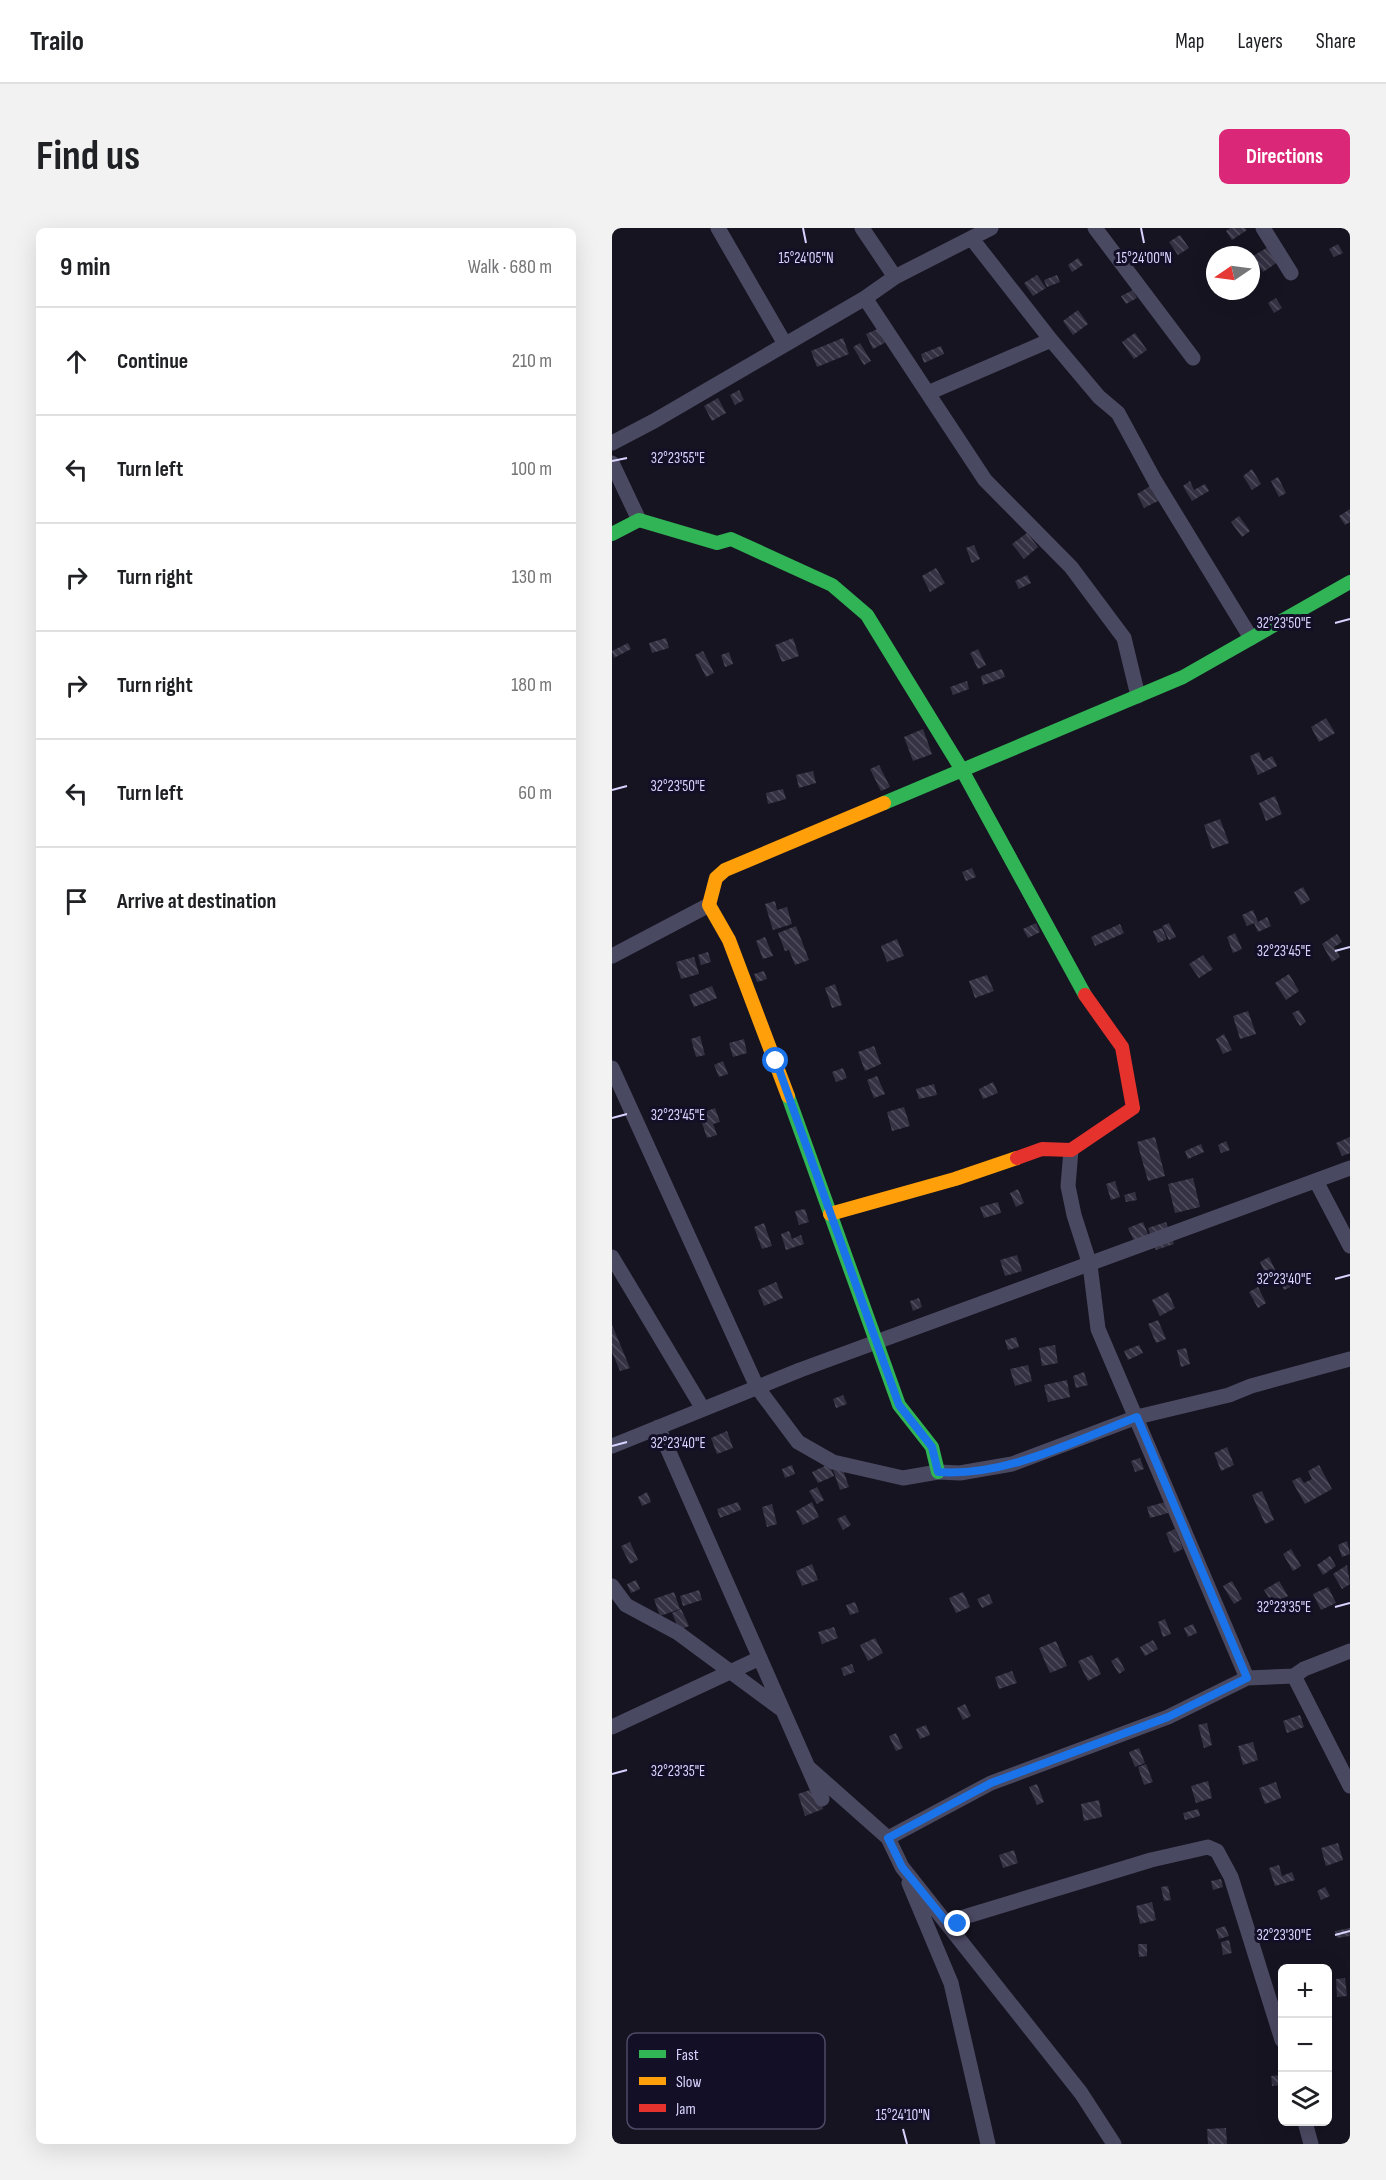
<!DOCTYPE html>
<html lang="en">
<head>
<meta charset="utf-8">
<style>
	:root { --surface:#fff; --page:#f2f2f2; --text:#202124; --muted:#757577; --line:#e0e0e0; --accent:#db2777 }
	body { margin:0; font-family:"Sofia Sans Condensed",sans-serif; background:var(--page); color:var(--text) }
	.controls { position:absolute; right:18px; bottom:18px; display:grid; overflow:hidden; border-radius:9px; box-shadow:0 6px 24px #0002 }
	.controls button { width:54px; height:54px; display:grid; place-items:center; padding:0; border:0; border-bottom:2px solid var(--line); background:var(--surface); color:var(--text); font:30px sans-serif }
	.compass { position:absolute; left:594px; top:18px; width:54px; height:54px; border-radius:50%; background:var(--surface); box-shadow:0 6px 24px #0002; rotate:257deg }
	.stop { position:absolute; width:18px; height:18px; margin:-14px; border:4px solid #1a73e8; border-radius:50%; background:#fff }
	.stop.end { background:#1a73e8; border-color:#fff; box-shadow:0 2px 6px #0008 }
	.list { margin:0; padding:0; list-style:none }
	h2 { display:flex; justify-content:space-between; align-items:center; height:78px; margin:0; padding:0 24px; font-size:26px }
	h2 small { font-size:20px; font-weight:400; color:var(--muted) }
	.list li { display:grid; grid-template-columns:39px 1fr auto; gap:18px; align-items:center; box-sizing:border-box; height:108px; padding:0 24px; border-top:2px solid var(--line) }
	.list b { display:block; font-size:22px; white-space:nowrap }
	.list em { font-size:20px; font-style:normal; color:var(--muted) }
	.icon { flex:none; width:33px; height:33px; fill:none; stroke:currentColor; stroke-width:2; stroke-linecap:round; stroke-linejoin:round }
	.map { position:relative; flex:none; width:738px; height:1916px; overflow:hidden; border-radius:9px }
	header { display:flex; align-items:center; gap:36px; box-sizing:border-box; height:84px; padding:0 30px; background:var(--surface); border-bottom:2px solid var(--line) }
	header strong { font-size:28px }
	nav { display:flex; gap:33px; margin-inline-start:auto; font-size:21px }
	.intro { display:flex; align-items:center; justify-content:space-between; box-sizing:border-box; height:144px; padding:0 36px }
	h1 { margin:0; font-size:42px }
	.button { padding:15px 27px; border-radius:9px; background:var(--accent); color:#fff; font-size:21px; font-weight:700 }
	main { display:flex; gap:36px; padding:0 36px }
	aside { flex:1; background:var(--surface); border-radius:9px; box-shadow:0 6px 24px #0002 }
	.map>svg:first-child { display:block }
</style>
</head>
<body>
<header>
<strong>Trailo</strong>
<nav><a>Map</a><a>Layers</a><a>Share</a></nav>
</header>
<div class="intro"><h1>Find us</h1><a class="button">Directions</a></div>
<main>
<aside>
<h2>9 min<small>Walk · 680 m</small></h2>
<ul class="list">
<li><svg class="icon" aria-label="ahead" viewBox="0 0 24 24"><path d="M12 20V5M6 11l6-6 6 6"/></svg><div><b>Continue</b></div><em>210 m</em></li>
<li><svg class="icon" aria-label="left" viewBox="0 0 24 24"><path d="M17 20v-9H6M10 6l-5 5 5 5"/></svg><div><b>Turn left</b></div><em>100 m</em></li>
<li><svg class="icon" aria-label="right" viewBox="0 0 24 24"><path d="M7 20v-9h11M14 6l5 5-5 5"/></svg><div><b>Turn right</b></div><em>130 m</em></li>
<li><svg class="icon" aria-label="right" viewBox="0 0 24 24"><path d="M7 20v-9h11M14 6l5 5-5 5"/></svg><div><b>Turn right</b></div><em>180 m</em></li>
<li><svg class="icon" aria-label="left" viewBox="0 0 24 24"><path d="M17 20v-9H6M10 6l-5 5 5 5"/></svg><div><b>Turn left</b></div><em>60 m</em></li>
<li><svg class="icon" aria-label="arrive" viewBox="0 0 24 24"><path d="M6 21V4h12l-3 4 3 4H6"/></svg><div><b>Arrive at destination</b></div></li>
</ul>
</aside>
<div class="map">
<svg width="738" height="1916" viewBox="0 0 738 1916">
	<defs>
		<pattern id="building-back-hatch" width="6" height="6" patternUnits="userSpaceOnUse" patternTransform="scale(1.5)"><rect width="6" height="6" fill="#343243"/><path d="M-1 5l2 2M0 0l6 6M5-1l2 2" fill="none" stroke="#514f5f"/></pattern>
	</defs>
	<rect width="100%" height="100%" fill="#161421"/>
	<!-- building -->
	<path fill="url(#building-back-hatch)" d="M618 0H633L635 2 620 12 614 3Z
		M568 7 577 20 566 27 557 14Z
		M726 16 731 25 722 29 717 21Z
		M656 19 666 34 651 44 641 28Z
		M466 30 471 37 460 44 456 37Z
		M425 47 434 60 421 68 412 55Z
		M445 47 448 54 435 59 432 52Z
		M521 62 525 70 514 76 509 68Z
		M664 70 670 80 662 85 656 75Z
		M466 82 476 96 461 107 451 93Z
		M270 99 276 113 261 121 254 106Z
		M523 105 535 122 522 131 510 114Z
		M231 110 237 126 205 139 199 123Z
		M248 115 259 133 252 137 241 119Z
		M329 118 332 126 312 135 309 126Z
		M127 162 132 172 123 177 118 167Z
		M106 170 114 185 100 193 92 178Z
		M640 241 649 256 640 262 631 248Z
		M666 249 674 265 667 269 659 253Z
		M578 253 582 262 593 256 597 263 580 273 571 258Z
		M540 257 548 272 532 280 525 266Z
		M738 281V294L733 297 727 288Z
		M627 288 638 303 630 309 619 294Z
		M415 305 426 319 412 331 400 316Z
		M362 317 368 331 360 335 354 320Z
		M324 340 333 355 318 364 310 348Z
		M415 347 419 355 407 361 403 353Z
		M54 410 57 420 40 425 37 415Z
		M181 410 187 428 170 434 163 417Z
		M16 415 19 421 2 430 0 423Z
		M366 421 374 437 366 441 358 425Z
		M91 423 102 445 94 449 83 427Z
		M117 424 121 436 113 439 109 427Z
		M390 441 393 449 371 457 369 448Z
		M355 453 357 461 341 467 338 459Z
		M714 490 723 505 707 514 699 499Z
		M311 501 320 526 301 533 292 509Z
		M647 524 651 533 660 528 665 538 646 547 638 528Z
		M267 537 278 559 269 563 258 541Z
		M201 543 204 555 187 560 184 547Z
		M171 561 174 571 156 576 154 565Z
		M663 568 670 586 654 593 647 575Z
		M608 591 617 615 600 621 592 597Z
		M360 640 364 649 354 653 350 644Z
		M691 659 698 672 689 677 682 664Z
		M163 673 165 682 175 679 180 696 161 702 153 676Z
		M641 682 646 694 655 689 659 698 646 704 642 695 635 698 630 687Z
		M424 695 428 704 416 710 411 701Z
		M557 695 564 709 557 712 550 698Z
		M508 696 512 705 483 718 479 709Z
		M184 698 197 732 183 737 177 722 173 723 166 705Z
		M550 700 555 711 546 715 541 703Z
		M623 705 630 721 621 725 615 709Z
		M725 706 730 714 722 719 728 729 720 734 710 716Z
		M153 709 161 728 151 731 144 713Z
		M285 711 292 728 275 734 269 718Z
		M96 724 99 734 89 737 86 727Z
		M591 727 601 741 587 750 577 736Z
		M82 729 87 746 69 751 64 734Z
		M152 743 155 751 145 754 142 746Z
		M677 746 687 763 674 772 663 755Z
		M375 747 382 763 363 770 357 753Z
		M223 756 230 777 220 780 213 760Z
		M100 758 105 770 82 779 77 767Z
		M687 782 694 794 688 798 680 785Z
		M636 783 644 806 628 811 621 788Z
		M612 806 620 822 611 826 604 811Z
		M88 808 93 827 84 829 79 811Z
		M132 811 135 825 121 829 117 815Z
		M262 818 269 836 253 843 246 824Z
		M111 833 116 846 107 849 102 837Z
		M231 840 235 850 224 854 220 844Z
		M265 848 273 866 262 870 255 852Z
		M381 854 386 865 371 871 367 861Z
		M322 856 325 867 307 871 304 861Z
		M292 879 298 898 280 903 275 884Z
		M103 880 108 894 101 896 105 907 95 910 87 886Z
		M543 909 553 948 536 953 525 914Z
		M738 909V925L730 928 724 915Z
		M614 913 618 922 609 925 606 917Z
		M589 916 592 924 576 931 573 923Z
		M581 950 588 979 563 985 556 956Z
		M503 953 508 969 499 972 494 956Z
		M406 961 412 975 404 979 398 965Z
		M523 964 525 972 514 974 512 967Z
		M386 974 389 985 372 990 368 979Z
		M193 981 197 994 187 997 183 983Z
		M531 994 538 1011 524 1017 516 1000Z
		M554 994 562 1016 544 1022 536 1000Z
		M152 995 160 1018 150 1021 142 999Z
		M177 1003 180 1011 189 1007 192 1016 174 1022 169 1006Z
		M405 1027 410 1043 393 1048 388 1032Z
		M657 1029 666 1048 657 1053 648 1034Z
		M683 1049 687 1055 672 1062 669 1056Z
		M164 1054 171 1070 152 1078 146 1062Z
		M646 1059 654 1075 646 1080 637 1064Z
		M556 1064 563 1080 548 1088 540 1072Z
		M307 1070 310 1079 301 1083 298 1073Z
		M546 1092 554 1111 544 1115 536 1096Z
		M0 1097 18 1140 8 1143 0 1124Z
		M404 1109 407 1119 396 1122 393 1112Z
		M443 1117 446 1135 430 1138 427 1120Z
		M527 1117 531 1125 516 1132 512 1123Z
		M574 1120 578 1136 569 1139 565 1122Z
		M416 1137 420 1153 403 1158 398 1141Z
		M472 1144 476 1157 464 1160 461 1148Z
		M455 1152 458 1169 436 1174 432 1157Z
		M231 1167 235 1176 224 1180 221 1171Z
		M115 1203 121 1220 105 1226 99 1210Z
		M615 1219 622 1237 609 1243 602 1225Z
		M528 1230 532 1241 523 1244 519 1233Z
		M228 1233 237 1259 228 1262 219 1236Z
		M217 1236 222 1248 206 1255 200 1244Z
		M180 1237 183 1246 173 1250 170 1241Z
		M707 1237 720 1261 693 1276 680 1253 688 1249 694 1258 692 1255 700 1251 696 1243Z
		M205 1259 212 1272 205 1276 197 1263Z
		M650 1263 662 1292 653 1296 640 1267Z
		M35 1264 39 1274 30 1278 26 1269Z
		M126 1274 129 1282 108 1290 105 1281Z
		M200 1274 207 1289 191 1297 184 1283Z
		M553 1274 556 1285 538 1290 535 1279Z
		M160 1276 165 1296 155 1299 150 1279Z
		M233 1287 239 1297 231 1302 225 1291Z
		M563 1301 571 1321 562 1325 554 1305Z
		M735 1313 738 1326 730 1329 726 1317Z
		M18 1314 26 1332 18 1336 9 1318Z
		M679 1321 689 1338 681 1343 671 1326Z
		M718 1328 724 1338 711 1347 705 1337Z
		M200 1336 206 1352 190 1358 184 1343Z
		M735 1337 738 1356 730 1361 721 1346Z
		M24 1352 28 1361 19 1365 15 1356Z
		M620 1353 630 1371 622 1376 611 1358Z
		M667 1353 676 1368 661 1376 652 1362Z
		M716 1359 724 1375 709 1382 701 1366Z
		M87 1362 90 1372 71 1378 68 1368Z
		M62 1364 68 1381 48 1388 42 1371Z
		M351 1364 358 1379 344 1385 337 1370Z
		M377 1366 381 1375 370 1380 365 1371Z
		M243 1374 247 1384 238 1387 234 1377Z
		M69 1381 77 1398 67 1402 60 1385Z
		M553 1391 559 1406 551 1409 546 1394Z
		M581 1396 585 1405 576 1409 572 1400Z
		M222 1399 226 1410 210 1416 206 1404Z
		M263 1410 271 1425 256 1433 248 1417Z
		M541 1412 546 1421 533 1428 528 1419Z
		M444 1413 455 1438 438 1445 427 1420Z
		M480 1427 489 1446 476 1453 466 1433Z
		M506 1429 513 1442 507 1446 499 1433Z
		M240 1436 243 1444 232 1448 229 1440Z
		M400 1443 405 1455 387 1461 383 1449Z
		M353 1476 359 1488 351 1492 345 1480Z
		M688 1487 692 1499 675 1505 671 1493Z
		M595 1495 600 1517 592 1520 586 1497Z
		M314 1497 318 1507 308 1511 304 1501Z
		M284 1505 291 1520 284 1523 277 1508Z
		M641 1514 646 1532 631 1537 626 1518Z
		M527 1520 533 1535 523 1539 517 1524Z
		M534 1536 541 1554 532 1557 526 1539Z
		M596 1553 600 1570 584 1575 579 1558Z
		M664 1554 669 1570 653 1576 647 1560Z
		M425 1556 432 1574 425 1577 417 1559Z
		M204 1560 211 1581 193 1588 186 1566Z
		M487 1572 490 1589 472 1593 469 1576Z
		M586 1581 588 1588 573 1592 571 1585Z
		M726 1615 731 1632 714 1638 709 1620Z
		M402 1622 406 1635 391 1640 387 1627Z
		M667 1637 670 1648 680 1644 683 1652 663 1658 657 1640Z
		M609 1651 611 1659 601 1662 599 1653Z
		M556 1658 559 1672 552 1673 549 1659Z
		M713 1659 718 1668 709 1672 705 1663Z
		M540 1674 544 1692 528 1696 524 1678Z
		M613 1698 617 1708 607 1711 604 1701Z
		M738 1700V1708L725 1710 723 1703Z
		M617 1712 620 1725 611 1727 609 1714Z
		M526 1716H535V1728L527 1729Z
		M733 1750 735 1768 725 1769 724 1751Z
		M670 1847V1857L660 1858 659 1848Z
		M614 1900 615 1916H596L595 1901Z"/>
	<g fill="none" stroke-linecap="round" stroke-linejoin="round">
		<!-- street -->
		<path stroke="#4a4962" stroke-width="15" d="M106 0 173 116
			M250 0 283 49
			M483 0 581 130
			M651 0 679 45
			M360 11 439 112 487 169 506 185 543 253 639 410
			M253 70 373 252 459 339 512 410 526 468
			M316 165 439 112
			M0 215 42 193 253 70 283 49 379 0
			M0 235 27 292
			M0 728 97 677
			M0 840 145 1159 186 1214 221 1234 291 1250 326 1244 348 1245 400 1236 525 1189 617 1167 639 1158 738 1131
			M459 922 456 958 462 987 478 1037 486 1101 635 1450
			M704 953 738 1018
			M0 1029 91 1181
			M46 1199 210 1571
			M0 1218 188 1142 738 940
			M0 1358 14 1377 66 1405 169 1481
			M682 1448 738 1558
			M0 1499 148 1430
			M196 1539 276 1610 290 1639 469 1865 502 1916
			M276 1610 379 1555 556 1489 635 1450 682 1448 692 1441 738 1423
			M297 1655 339 1755 376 1916
			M341 1702 352 1689 539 1632 596 1619 605 1623 619 1649 670 1812
			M693 1894 699 1916"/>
		<!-- fast -->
		<path stroke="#30b455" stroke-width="14" d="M0 306 27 292 105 315 119 311 220 357 255 387 350 542 473 767
			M272 575 571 449 738 354
			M176 868 287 1177 320 1219 326 1244"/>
		<!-- slow -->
		<path stroke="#ff9f0a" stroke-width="14" d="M176 868 117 712 97 677 104 650 113 642 272 575
			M218 986 343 951 405 930"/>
		<!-- jam -->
		<path stroke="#e5322d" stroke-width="14" d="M405 930 430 921 459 922 521 880 510 819 473 767"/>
	</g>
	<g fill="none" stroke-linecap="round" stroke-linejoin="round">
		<!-- route -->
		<path stroke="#1a73e8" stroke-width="8" d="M164 833 287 1177 320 1219 326 1244C394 1249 462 1213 525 1189L635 1450 556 1489 379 1555 276 1610 290 1639 341 1702 346 1696"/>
	</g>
	<!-- ticks -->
	<path fill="none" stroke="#d9d4ff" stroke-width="2" d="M191 0 194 15M529 0 532 15M0 233 15 230M723 395 738 391M0 562 15 558M723 723 738 719M0 890 15 886M723 1051 738 1047M0 1218 15 1214M723 1379 738 1375M0 1546 15 1542M723 1707 738 1703M291 1901 295 1916"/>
	<!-- legend -->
	<rect x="15" y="1805" width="198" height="96" rx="9" fill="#130f26" stroke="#4e4a67" stroke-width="1.5"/>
	<rect x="27" y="1822" width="27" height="8" fill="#30b455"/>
	<rect x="27" y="1849" width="27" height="8" fill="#ff9f0a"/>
	<rect x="27" y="1876" width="27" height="8" fill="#e5322d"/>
	<g font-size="16" fill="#d9d4ff">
		<text x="64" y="1832">Fast</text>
		<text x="64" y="1859">Slow</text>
		<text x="64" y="1886">Jam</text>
	</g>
	<g font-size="15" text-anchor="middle" fill="#d9d4ff" stroke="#130f26" stroke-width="6" stroke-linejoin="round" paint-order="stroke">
		<text x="194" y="35">15°24'05"N</text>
		<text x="532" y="35">15°24'00"N</text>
		<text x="66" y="235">32°23'55"E</text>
		<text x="672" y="400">32°23'50"E</text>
		<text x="66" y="563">32°23'50"E</text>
		<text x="672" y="728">32°23'45"E</text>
		<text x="66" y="892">32°23'45"E</text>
		<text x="672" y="1056">32°23'40"E</text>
		<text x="66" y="1220">32°23'40"E</text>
		<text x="672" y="1384">32°23'35"E</text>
		<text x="66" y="1548">32°23'35"E</text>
		<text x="672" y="1712">32°23'30"E</text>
		<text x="291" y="1892">15°24'10"N</text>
	</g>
</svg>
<div class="controls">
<button>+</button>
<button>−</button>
<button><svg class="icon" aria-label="layers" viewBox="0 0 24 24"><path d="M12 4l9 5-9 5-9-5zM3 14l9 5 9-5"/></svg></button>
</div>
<svg class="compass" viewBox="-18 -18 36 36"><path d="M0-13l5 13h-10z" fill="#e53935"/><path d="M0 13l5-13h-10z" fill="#757577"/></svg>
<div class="stop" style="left:164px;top:833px"></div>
<div class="stop end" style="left:346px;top:1696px"></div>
</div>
</main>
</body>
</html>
